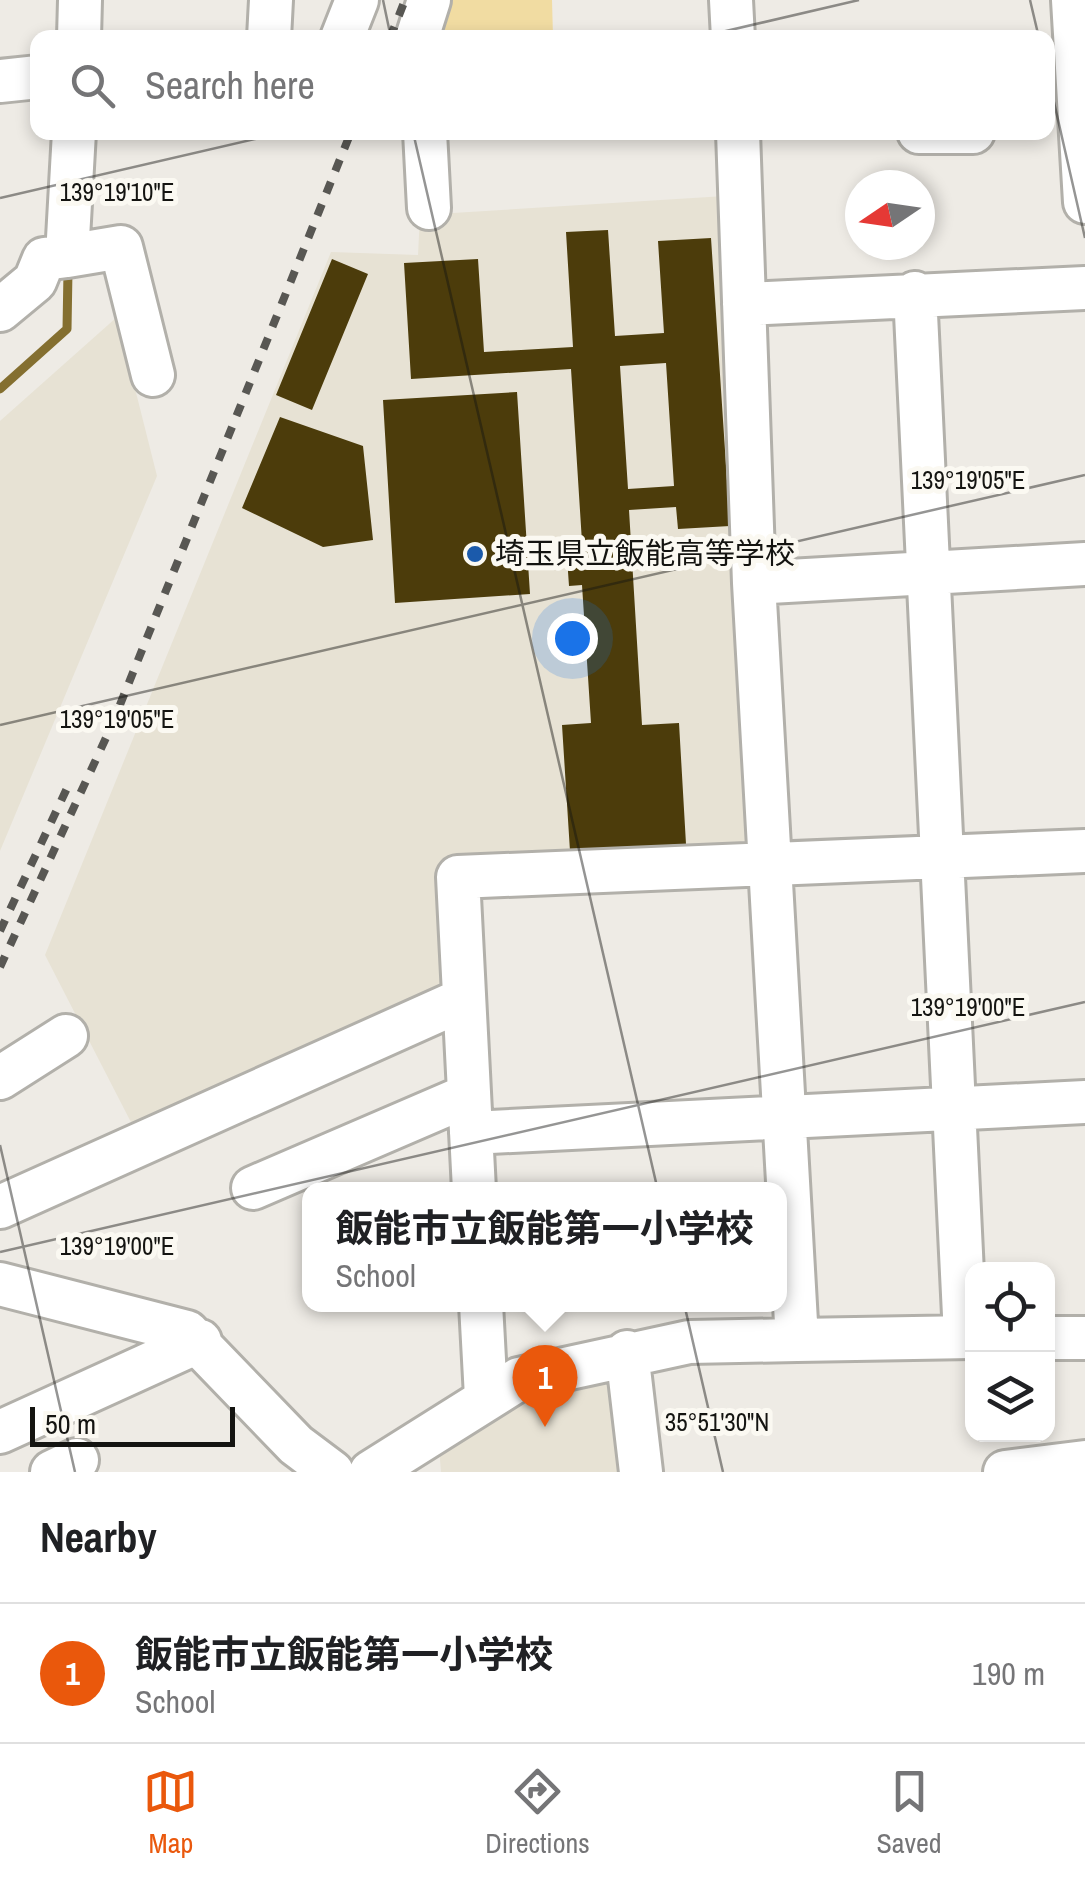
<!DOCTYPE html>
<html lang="en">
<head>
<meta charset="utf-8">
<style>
	:root { --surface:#fff; --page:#f2f2f2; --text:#202124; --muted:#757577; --line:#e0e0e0; --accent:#ea580c }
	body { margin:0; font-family:"Archivo Narrow","Noto Sans JP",sans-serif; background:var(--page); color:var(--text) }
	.controls { position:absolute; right:30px; bottom:30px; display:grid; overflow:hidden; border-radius:20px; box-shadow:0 5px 15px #0003 }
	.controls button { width:90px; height:90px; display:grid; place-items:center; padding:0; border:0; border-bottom:2px solid var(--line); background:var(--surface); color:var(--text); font:50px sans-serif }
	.compass { position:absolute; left:845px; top:170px; width:90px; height:90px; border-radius:50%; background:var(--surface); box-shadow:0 5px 15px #0003; rotate:257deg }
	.scale { position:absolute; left:30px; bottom:25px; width:205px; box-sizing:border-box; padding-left:10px; border:5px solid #141411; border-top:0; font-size:28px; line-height:35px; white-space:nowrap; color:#141411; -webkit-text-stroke:8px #fbf9f2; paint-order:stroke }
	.you { position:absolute; left:572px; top:638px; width:35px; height:35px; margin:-25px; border:8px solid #fff; border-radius:50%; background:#1a73e8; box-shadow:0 0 0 15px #1a73e833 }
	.badge { display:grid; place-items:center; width:65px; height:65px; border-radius:50%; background:var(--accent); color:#fff; font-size:32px; font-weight:700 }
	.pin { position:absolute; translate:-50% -82px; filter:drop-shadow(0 2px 5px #0008) }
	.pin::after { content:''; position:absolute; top:52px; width:35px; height:30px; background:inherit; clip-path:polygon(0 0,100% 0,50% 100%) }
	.popup { position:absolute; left:302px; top:1182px; width:485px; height:130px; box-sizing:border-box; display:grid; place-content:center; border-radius:20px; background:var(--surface); filter:drop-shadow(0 2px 8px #0005); font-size:32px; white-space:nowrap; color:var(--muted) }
	.popup b { font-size:38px; color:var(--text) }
	.popup::after { content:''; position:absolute; left:50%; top:100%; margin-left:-20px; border:20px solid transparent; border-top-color:var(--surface) }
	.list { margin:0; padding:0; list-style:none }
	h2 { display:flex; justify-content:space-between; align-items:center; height:130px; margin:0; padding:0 40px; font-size:42px }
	h2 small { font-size:32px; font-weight:400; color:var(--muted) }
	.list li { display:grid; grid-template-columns:65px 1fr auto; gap:30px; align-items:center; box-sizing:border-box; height:140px; padding:0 40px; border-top:2px solid var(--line) }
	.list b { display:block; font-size:38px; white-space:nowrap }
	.list p { margin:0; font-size:32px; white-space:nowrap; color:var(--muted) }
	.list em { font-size:32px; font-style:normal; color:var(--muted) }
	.icon { flex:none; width:55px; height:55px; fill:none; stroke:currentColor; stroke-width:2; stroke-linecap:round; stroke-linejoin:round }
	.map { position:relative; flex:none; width:1085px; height:1472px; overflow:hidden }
	.search { position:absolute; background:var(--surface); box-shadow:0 5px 15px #0003; left:30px; right:30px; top:30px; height:110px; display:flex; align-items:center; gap:25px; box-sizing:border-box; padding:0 35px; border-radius:20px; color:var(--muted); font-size:38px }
	.sheet { height:270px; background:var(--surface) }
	nav { display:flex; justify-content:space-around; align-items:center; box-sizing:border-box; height:140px; border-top:2px solid var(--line); background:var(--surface); font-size:28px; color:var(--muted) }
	nav a { display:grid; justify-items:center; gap:5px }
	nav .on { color:var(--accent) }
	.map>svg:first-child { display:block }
</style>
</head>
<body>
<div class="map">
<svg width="1085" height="1472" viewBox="0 0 1085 1472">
	<rect width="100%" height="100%" fill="#eeebe5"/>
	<!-- built -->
	<path fill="#e7e2d4" d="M725 196 754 852 446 870 453 995 136 1132 45 955 331 252 418 255 420 215Z
		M117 317 157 476 0 851V421Z
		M618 1376 630 1472H441L439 1446 491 1408Z"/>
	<!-- green -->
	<path fill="#f1dca2" d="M444 0H552L553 37 438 38Z"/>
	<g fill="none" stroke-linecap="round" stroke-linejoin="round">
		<!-- stream -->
		<path stroke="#846f30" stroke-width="9" d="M0 389 67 329 68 271"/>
	</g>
	<!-- building -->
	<path fill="#4c3c0b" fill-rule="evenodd" d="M608 230 615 336 664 333 658 241 711 238 730 526 678 529 676 507 629 510 642 725 679 723 686 844 570 851 562 725 591 723 582 585 569 586 566 543 582 542 571 369 411 379 404 263 478 259 484 352 573 347 566 232ZM666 363 674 486 628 489 620 366Z
		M332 259 368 274 312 410 276 395Z
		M517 392 530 594 395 603 383 400Z
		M280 417 363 446 373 540 323 547 242 508Z"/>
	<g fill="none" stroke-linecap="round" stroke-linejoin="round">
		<defs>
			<path id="minor" d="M731 0 733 38
				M1073 0 1085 202
				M79 38 80 0
				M269 38 271 0
				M342 38 357 0
				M417 38 429 0
				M0 81 38 77
				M425 132 429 208
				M919 132H973
				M67 256 121 247 153 375
				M915 293 965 1336
				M744 304 1085 288
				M0 310 35 281 44 259 67 256 74 132
				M754 583 1085 564
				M0 1078 66 1036
				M471 1133 1085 1102
				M253 1188 469 1095
				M474 1190 458 877 1085 851
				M0 1207 464 999
				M0 1284 187 1332 296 1445 332 1472
				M481 1304 486 1397
				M1048 1338H1085
				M797 1340 972 1337
				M627 1352 641 1472
				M0 1432 200 1341
				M52 1472 77 1460
				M371 1472 519 1379 689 1342 797 1340 754 583 738 132
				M1005 1472 1085 1462"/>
		</defs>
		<!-- minor casing -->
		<use href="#minor" stroke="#b2b0aa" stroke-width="48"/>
		<!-- minor -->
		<use href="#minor" stroke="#fff" stroke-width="42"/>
		<!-- rail -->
		<path stroke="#585753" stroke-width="8" stroke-dasharray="12 12" stroke-linecap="butt" d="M390 38 405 0
			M0 931 69 784
			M0 967 111 727 351 132"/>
	</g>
	<!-- ticks -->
	<path fill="none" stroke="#141411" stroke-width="2.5" stroke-opacity="0.45" d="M383 0 391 38M1030 0 1039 38M696 38 859 0M1048 76 1085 238M413 132 723 1472M0 198 285 132M0 725 1085 475M0 1145 75 1472M0 1252 1085 1002"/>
	<!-- markers -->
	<circle fill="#1b5aab" stroke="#fbf9f2" stroke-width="4" cx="475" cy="554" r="10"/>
	<g text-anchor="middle" stroke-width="10" stroke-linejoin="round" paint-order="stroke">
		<!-- poi labels -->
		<g font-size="30" fill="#141411" stroke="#fbf9f2" text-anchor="start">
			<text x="495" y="564">埼玉県立飯能高等学校</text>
		</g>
	</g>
	<g font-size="25" text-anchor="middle" fill="#141411" stroke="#fbf9f2" stroke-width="10" stroke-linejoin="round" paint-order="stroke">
		<text x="117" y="201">139°19'10"E</text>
		<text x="968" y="489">139°19'05"E</text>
		<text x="117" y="728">139°19'05"E</text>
		<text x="968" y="1016">139°19'00"E</text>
		<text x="117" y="1255">139°19'00"E</text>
		<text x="717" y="1431">35°51'30"N</text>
	</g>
</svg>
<div class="controls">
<button><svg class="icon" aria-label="locate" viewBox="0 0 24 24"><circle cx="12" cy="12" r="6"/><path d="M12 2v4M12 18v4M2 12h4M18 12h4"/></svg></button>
<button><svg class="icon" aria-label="layers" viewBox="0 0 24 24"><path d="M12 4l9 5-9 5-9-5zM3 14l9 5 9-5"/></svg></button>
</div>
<svg class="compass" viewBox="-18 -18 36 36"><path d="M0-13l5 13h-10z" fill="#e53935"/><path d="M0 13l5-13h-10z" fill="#757577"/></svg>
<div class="scale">50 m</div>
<div class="you"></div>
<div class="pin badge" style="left:545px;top:1427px">1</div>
<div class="popup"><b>飯能市立飯能第一小学校</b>School</div>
<div class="search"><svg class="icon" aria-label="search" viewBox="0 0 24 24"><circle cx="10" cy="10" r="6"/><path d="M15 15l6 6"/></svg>Search here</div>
</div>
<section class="sheet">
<h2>Nearby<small></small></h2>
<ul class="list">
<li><span class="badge">1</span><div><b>飯能市立飯能第一小学校</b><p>School</p></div><em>190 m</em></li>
</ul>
</section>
<nav>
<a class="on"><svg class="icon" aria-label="map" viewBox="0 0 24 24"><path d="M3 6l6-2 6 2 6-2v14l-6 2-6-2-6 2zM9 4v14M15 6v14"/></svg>Map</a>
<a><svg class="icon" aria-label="directions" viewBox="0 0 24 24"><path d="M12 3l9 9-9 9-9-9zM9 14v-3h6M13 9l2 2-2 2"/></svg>Directions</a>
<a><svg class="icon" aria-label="saved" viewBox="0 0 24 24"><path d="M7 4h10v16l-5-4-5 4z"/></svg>Saved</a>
</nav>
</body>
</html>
